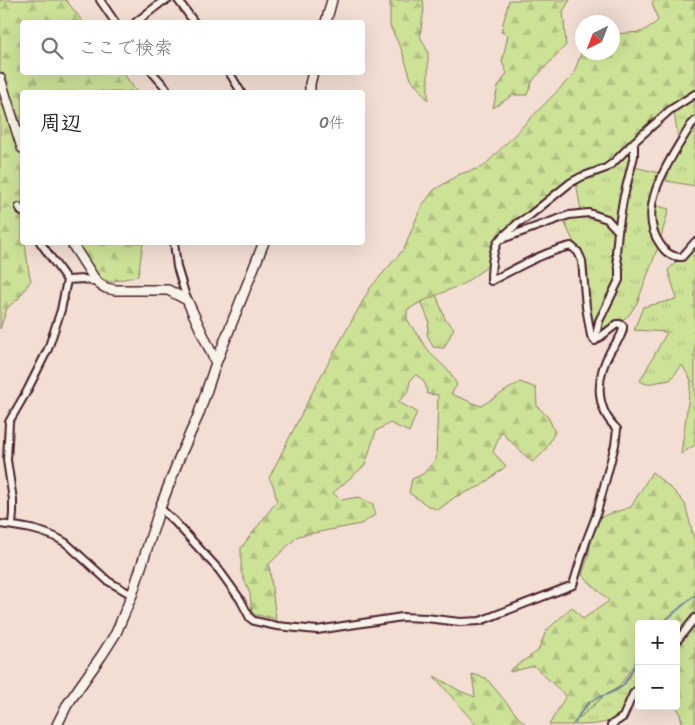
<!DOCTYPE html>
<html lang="ja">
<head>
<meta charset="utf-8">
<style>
	:root { --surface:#fff; --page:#f2f2f2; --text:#222; --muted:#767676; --line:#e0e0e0 }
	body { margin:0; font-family:Sriracha,"Klee One",sans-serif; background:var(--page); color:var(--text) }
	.controls { position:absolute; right:15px; bottom:15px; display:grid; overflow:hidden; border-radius:5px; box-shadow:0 5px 20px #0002 }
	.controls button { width:45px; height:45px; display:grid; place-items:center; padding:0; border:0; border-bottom:1px solid var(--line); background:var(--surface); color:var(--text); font:25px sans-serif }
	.compass { position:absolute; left:575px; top:15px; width:45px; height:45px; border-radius:50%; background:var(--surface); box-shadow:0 5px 20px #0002; rotate:222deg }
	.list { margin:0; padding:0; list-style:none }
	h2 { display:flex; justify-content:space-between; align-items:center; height:65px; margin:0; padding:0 20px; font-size:21px }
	h2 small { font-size:16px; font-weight:400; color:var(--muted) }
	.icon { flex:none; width:28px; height:28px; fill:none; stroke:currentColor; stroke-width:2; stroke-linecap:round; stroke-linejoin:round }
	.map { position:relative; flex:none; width:695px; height:725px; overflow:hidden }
	.search { position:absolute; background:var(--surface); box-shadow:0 5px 20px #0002; left:20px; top:20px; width:345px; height:55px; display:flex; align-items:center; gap:12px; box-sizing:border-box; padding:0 18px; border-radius:5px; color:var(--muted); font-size:19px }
	.panel { position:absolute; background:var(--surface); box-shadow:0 5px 20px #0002; left:20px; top:90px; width:345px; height:155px; border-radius:5px }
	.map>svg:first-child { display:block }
</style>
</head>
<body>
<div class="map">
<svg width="695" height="725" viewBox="0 0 695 725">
	<defs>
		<pattern id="grass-tufts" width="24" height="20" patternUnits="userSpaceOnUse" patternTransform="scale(1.25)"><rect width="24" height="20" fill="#cce297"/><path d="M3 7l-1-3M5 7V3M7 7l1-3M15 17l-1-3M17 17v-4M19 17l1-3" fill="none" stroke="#b1c182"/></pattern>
		<pattern id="forest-firs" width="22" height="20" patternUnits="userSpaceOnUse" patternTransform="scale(1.25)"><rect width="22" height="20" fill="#cce297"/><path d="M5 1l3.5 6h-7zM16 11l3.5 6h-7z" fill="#b1c182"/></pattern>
	</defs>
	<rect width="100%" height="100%" fill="#f2ded3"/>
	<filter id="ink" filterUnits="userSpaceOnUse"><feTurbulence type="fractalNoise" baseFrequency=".02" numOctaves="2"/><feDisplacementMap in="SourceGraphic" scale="10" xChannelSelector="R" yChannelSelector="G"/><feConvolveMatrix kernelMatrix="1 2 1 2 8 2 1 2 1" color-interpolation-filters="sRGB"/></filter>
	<g filter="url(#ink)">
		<!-- grass -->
		<path fill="url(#grass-tufts)" stroke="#8b8061" d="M695 96V186L666 181 679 144 674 112Z
			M634 147 630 166 659 173 653 205 669 209 658 247 637 303 629 315 595 341 593 339 583 257 575 245 563 219 582 217 576 182 609 166Z
			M695 244V445L681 454 691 380 682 365 670 380 646 384 640 381 667 332 634 330 643 307 677 299 668 270Z
			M436 294 445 319 454 328 444 348 433 347 427 334 429 321 421 302Z
			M639 663V684C628 694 628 705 621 715 610 725 587 725 571 725L605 695 622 686 636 665Z"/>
		<!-- forest -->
		<path fill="url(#forest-firs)" stroke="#8b8061" d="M0 0H66L83 22H22V72L123 73 137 92H22V242L25 243 29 273 31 280 19 298 7 308 0 329Z
			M390 0H423L424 9 420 36 428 52V100L411 79 402 51 390 26Z
			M509 0H570L563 11 566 45 533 80 527 95H513L493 108 498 87 507 73 502 62 508 35 501 32Z
			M654 0H695V92L624 152 553 196 503 236 491 264 463 284 421 302 407 310V319L414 330 432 355 449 371 457 385 451 394 481 406 520 382 536 388 537 406 548 417 555 432C548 445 545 454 532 462L501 432 493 452 506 466 481 486 455 497 438 510 427 505 409 493 412 479 423 474 436 459 438 395 427 394C426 385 425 380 416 375 409 379 409 384 409 392L398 402 417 412 409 432 390 423 376 431 365 465 333 493 341 500 359 497 373 504 375 515 361 524 298 536 269 564 276 619 252 614 250 594 241 572V548L277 501 273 485 269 478 316 385 370 288 404 249 421 207 434 190 460 174 483 167 573 75 582 51V52H612L613 34 642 32 658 21 652 2Z
			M76 243H143L138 276 110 282 100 278Z
			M652 472 675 492 685 504 695 542V725H683L679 711 675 706H676V624H639V661L634 665 619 687 605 695 571 725H549L566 696 534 666 510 672V670L538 651 546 631 572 607 583 619 609 601 582 575 588 557 595 521 606 515 631 507Z
			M472 674 486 678 519 718 527 725H476L434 676 460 691 475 697Z"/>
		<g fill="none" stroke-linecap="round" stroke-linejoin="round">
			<!-- stream -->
			<path stroke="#6e8d99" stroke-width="2" d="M661 624 695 595
				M575 723C579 714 586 703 595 699 603 695 612 694 620 688 630 680 634 665 639 654"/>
			<defs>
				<path id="street" d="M100 0 115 22
					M178 0 194 22
					M136 22 162 2 168 0
					M152 72 166 88 168 92
					M229 72 241 92
					M695 121 691 125C672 157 634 207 660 244 665 252 672 258 682 257L695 242
					M19 207 22 212
					M502 239 569 215 589 213 607 219 618 231
					M174 242 177 267 187 300
					M67 280 84 279 98 283
					M595 341 591 336 586 307 582 261 578 252 571 246C543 252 517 268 491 281 491 267 492 253 498 241L518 223 529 216 570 183 581 177 606 168 613 163 634 142 670 110 695 94
					M595 341 599 321 619 280V269L616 253 618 231 623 200 634 156V142
					M160 508 175 522 219 570 240 599 250 618 254 621 277 626 317 630 402 617 426 618 460 622 480 621 573 585 586 542 596 516 615 445 617 429C594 407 596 376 611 350 616 343 624 334 623 326L620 324H617L595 341
					M0 524C23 527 46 530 66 543L108 581 132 595
					M12 525 13 513V500L7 460 9 422 27 391 48 349 61 310 67 280 40 242
					M676 642 695 618
					M611 725 623 717 633 694 639 688"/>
				<path id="secondary" d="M326 22 332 0
					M0 78 22 148
					M310 92V84L313 72
					M71 242 94 278 99 284 106 288 115 290H168L187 300 216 363
					M57 725 67 705 102 655 116 633 132 595 160 508 180 456 198 416 216 363 264 242"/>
			</defs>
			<!-- street casing -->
			<use href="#street" stroke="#4a1f2b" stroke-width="10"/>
			<!-- secondary casing -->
			<use href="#secondary" stroke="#4a1f2b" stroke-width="12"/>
			<!-- street -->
			<use href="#street" stroke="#f7f3e8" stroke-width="6"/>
			<!-- secondary -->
			<use href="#secondary" stroke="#f7f3e8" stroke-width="9"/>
		</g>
	</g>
</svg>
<div class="controls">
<button>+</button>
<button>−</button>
</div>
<svg class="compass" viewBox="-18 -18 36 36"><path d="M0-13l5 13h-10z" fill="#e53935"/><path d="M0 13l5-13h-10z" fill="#767676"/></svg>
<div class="search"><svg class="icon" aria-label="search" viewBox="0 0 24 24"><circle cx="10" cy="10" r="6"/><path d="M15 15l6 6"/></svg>ここで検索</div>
<section class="panel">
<h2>周辺<small>0件</small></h2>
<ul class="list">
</ul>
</section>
</div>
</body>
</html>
